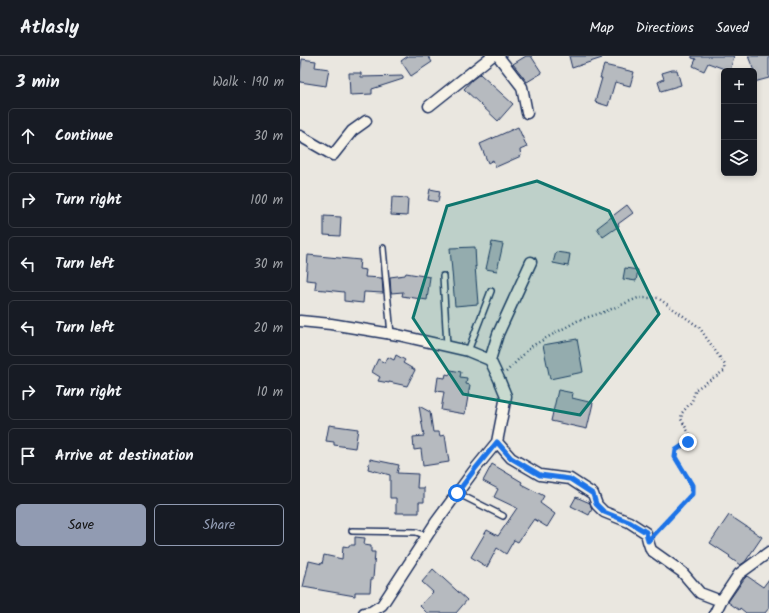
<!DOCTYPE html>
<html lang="en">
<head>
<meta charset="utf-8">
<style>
	:root { --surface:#171b24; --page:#20242c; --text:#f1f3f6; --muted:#9ea1a6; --line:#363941; --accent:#919bb2 }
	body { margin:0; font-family:Kalam,sans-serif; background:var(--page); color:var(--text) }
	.controls { position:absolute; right:12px; top:12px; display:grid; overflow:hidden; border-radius:6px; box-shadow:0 2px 6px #0003 }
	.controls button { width:36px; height:36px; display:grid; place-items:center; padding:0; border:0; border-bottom:1px solid var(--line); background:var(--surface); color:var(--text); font:20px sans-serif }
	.stop { position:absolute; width:12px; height:12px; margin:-9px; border:3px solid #1a73e8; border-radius:50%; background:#fff }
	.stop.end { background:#1a73e8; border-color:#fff; box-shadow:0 1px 4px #0008 }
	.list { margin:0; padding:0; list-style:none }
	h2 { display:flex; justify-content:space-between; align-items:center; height:52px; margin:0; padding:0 16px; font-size:17px }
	h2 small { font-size:13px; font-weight:400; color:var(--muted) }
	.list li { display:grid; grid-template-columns:26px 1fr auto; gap:12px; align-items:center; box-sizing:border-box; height:56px; margin:0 8px 8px; padding:0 8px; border:1px solid var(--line); border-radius:6px }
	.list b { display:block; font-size:15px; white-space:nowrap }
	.list em { font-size:13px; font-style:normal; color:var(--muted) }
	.actions { display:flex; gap:8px; padding:12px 16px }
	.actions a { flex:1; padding:9px 0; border:1px solid var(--accent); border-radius:6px; text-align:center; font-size:14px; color:var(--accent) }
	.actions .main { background:var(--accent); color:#111 }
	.icon { flex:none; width:22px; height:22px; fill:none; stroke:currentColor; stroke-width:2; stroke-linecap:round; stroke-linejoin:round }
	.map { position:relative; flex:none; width:469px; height:557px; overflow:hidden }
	header { display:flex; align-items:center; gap:24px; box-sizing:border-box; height:56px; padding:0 20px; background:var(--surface); border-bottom:1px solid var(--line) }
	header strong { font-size:19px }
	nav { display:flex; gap:22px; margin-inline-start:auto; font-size:14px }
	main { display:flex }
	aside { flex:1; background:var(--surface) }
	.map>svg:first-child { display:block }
</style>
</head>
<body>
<header>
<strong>Atlasly</strong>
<nav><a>Map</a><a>Directions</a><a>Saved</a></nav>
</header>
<main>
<aside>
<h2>3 min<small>Walk · 190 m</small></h2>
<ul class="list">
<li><svg class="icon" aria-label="ahead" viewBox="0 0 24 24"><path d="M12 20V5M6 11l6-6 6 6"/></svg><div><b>Continue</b></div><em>30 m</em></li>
<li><svg class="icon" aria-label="right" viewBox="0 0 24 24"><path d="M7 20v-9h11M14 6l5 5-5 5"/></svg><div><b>Turn right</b></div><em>100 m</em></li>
<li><svg class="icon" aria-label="left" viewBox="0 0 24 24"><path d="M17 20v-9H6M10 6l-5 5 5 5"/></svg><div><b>Turn left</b></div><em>30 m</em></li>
<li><svg class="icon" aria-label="left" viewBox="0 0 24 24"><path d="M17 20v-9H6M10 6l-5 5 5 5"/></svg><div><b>Turn left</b></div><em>20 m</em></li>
<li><svg class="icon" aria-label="right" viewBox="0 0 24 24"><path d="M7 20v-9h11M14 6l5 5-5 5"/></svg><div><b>Turn right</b></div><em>10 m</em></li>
<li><svg class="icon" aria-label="arrive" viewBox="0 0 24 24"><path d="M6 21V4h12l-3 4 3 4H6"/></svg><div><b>Arrive at destination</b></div></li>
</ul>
<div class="actions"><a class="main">Save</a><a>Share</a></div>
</aside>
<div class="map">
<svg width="469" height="557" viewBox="0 0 469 557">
	<rect width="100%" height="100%" fill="#eae7e0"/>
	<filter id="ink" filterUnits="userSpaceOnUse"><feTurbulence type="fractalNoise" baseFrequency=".025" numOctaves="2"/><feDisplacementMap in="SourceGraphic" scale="8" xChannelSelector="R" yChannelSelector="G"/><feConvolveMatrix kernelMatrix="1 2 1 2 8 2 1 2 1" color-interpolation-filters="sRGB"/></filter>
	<g filter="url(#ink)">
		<!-- building -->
		<path fill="#b6babf" stroke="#1b2f5e" d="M108 0H128L132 6 111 20 101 5Z
			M226 0H231L242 17 227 26 213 8Z
			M269 0H301L302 2 272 12Z
			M392 0H434L430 15 408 7 404 15 393 10 396 3 392 2Z
			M448 0H469V22L454 26V15Z
			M2 3 16 5 15 11 29 13 26 30 0 26V17Z
			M304 9 334 16 330 30 315 26 308 50 295 46 302 22H300Z
			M372 14H377L381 29 361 35 358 26 364 23 362 17Z
			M49 17H61V21L103 20V23L72 33V38L50 39Z
			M180 18 213 48 198 65 164 33 172 24Z
			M218 71 227 91 220 94 221 100 196 111 193 104 188 107 180 88Z
			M130 133 140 135 138 146 128 144Z
			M92 141 108 142 107 160 91 159Z
			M327 149 333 157 318 168 319 170 303 181 297 172Z
			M24 160 41 161 40 180 24 179Z
			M192 186 203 188 197 215 186 213Z
			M175 191 176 211 175 210 178 248 155 250 150 192Z
			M256 196 270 198 268 210 253 207Z
			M8 199 60 204 59 213 66 214 65 221 82 222 83 237 64 236 63 247 44 245V236L15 233 16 225 6 224Z
			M325 212 338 214 336 225 323 223Z
			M106 217 130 221 127 244 102 240 103 236 91 237 90 221 105 219Z
			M277 283 283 316 250 323 243 289Z
			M96 299 105 304 103 307 115 314 107 330 89 326V327L78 325 80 321 72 316 78 303 85 307 88 301 94 304Z
			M151 314 161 316 160 321 167 322 166 328 170 329 165 358 141 354 144 336 136 335 138 321 145 322 146 318 150 319Z
			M258 334 273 337 272 342 293 347 287 373 251 365Z
			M119 350 130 356 133 376H139L140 380 145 379 149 406 123 410 121 393 114 394 113 381 124 380Z
			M29 369 58 373 55 392 34 389V386L26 385Z
			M70 403 99 409 97 417 118 418 117 432H124V446H119V457H96V442H90V419L68 413Z
			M192 408 222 426 221 428 244 440 240 447 255 458 247 471 234 463 218 486 214 484 206 498 197 492 187 511 171 501 187 474 198 480 217 452 194 441 198 433 183 425Z
			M276 441 290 447 292 453 289 459 271 450Z
			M429 459 462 481 445 506 440 509 429 501 430 500 410 487Z
			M55 481 65 482 64 489 71 490V496H75L73 523H71L70 536H55V540L3 531 9 505 22 508 24 499 42 503 43 490 49 491V489H55Z
			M133 513 167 544 156 557H127L120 550 133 536 122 526Z
			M447 520 463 531 469 523V552L465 557H446L440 552 439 554 428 546 444 523Z"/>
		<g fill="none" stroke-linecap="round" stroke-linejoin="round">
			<defs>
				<path id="lane" d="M83 192 91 278
					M143 220 147 290
					M168 295 191 235
					M157 437 203 460
					M52 475 116 476 127 480"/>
				<path id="street" d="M198 0 222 31 227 57
					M129 50 192 0
					M0 80 33 99 52 75 66 65
					M0 265 31 268 98 279 168 295 190 304 199 323 206 340 197 386 175 413 136 466 82 549 71 556 64 557
					M190 304 198 278 231 206
					M197 386 211 402 240 419 270 423 293 438 297 449 304 456 329 466 346 477 348 485 351 494 382 516 400 537 421 545 415 557
					M421 545 439 518 469 496"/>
			</defs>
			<!-- lane casing -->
			<use href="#lane" stroke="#1b2f5e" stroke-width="8"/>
			<!-- street casing -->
			<use href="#street" stroke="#1b2f5e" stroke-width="13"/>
			<!-- path -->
			<path stroke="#1b2f5e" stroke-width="2.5" stroke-dasharray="1 3" stroke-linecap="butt" d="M206 316 232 290 279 264 304 256 338 242H358L399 271 425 309 424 315 396 333 392 345 382 357 381 363 390 379 388 385 376 395 375 401 392 429V438L356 476"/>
			<!-- lane -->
			<use href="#lane" stroke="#f7f3e8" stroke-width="5"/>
			<!-- street -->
			<use href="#street" stroke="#f7f3e8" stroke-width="10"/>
		</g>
	</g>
	<g fill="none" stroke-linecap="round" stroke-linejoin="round" filter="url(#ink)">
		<!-- route -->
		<path stroke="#1a73e8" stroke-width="5" d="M157 437 175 413 197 386 211 402 240 419 270 423 293 438 296 448 304 456 329 466 346 476 348 485 392 438V429L375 401 376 394 388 386"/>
	</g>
	<!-- marked area -->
	<path fill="#0f766e" fill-opacity="0.2" stroke="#0f766e" stroke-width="3" stroke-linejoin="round" d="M237 125 309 155 359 258 280 359 163 338 113 262 147 150Z"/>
</svg>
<div class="controls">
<button>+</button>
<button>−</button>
<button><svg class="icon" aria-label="layers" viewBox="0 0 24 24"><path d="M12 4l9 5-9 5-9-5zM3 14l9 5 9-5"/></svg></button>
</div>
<div class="stop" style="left:157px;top:437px"></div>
<div class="stop end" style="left:388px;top:386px"></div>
</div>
</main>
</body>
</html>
